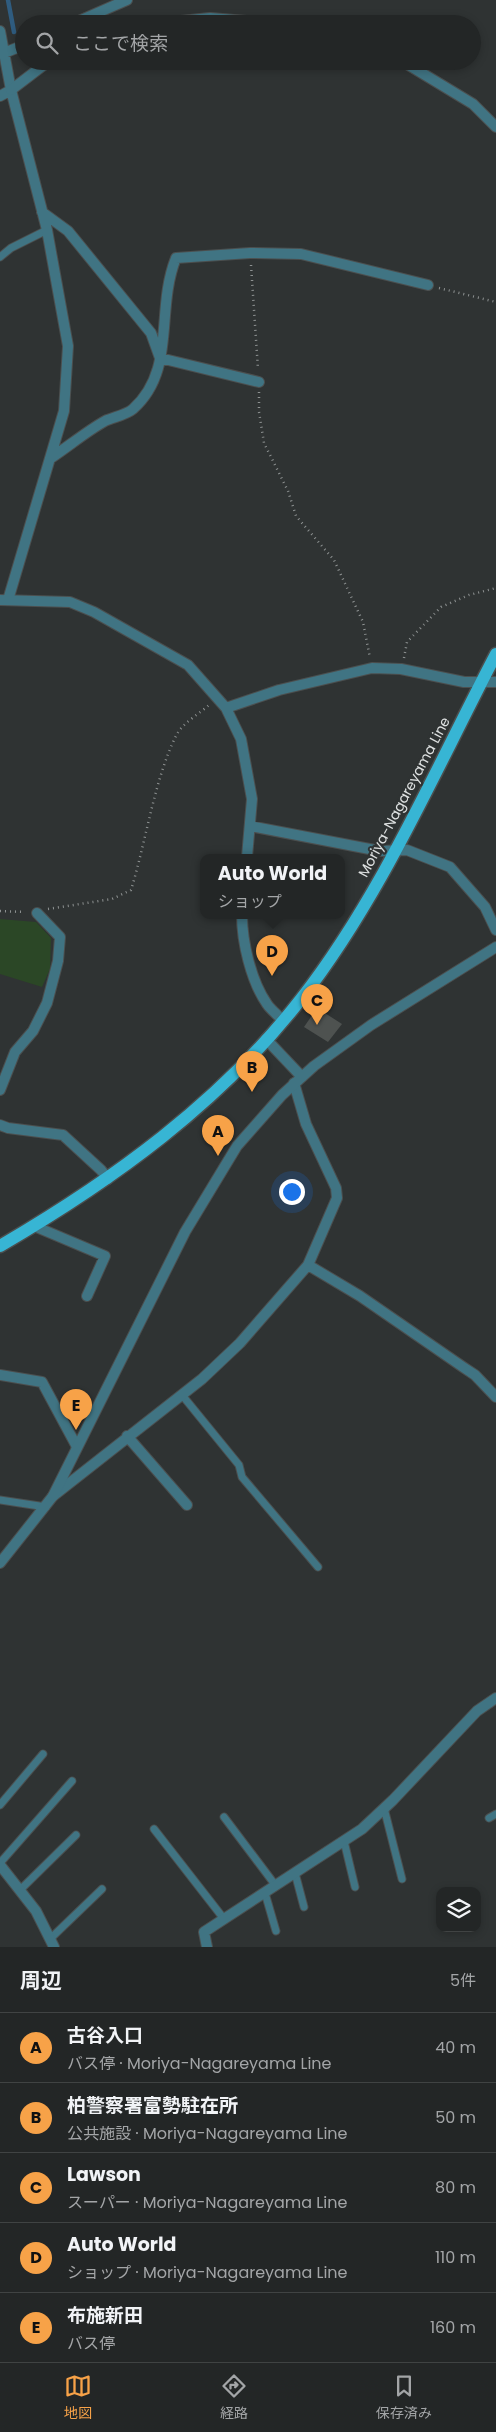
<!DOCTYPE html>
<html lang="ja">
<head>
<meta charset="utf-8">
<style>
	:root { --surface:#232626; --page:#2b2e2e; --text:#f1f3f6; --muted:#a3a5a7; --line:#404343; --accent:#f7a248 }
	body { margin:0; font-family:Poppins,"Noto Sans JP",sans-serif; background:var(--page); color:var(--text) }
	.controls { position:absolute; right:15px; bottom:15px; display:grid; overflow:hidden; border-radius:10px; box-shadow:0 2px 8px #0003 }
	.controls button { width:45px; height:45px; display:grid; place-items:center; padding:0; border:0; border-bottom:1px solid var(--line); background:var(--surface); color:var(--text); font:25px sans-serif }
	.you { position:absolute; left:291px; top:1191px; width:18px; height:18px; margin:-12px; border:4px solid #fff; border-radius:50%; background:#1a73e8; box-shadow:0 0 0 8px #1a73e833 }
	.badge { display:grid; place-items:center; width:32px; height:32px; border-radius:50%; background:var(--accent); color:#111; font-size:16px; font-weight:700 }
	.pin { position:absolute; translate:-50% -41px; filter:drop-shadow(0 1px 2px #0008) }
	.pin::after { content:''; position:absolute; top:26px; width:18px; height:15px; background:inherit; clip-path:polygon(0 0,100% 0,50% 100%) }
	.popup { position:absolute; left:200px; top:854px; width:145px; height:65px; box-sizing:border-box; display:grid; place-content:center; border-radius:10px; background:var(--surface); filter:drop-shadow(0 1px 4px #0005); font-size:16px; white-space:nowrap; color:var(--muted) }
	.popup b { font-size:19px; color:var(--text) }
	.popup::after { content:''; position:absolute; left:50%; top:100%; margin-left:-10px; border:10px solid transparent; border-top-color:var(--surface) }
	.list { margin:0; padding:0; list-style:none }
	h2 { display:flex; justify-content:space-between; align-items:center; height:65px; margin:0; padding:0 20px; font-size:21px }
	h2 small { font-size:16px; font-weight:400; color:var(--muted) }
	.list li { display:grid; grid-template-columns:32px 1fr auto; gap:15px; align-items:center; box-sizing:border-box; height:70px; padding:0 20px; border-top:1px solid var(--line) }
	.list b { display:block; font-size:19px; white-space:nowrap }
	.list p { margin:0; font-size:16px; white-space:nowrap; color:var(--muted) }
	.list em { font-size:16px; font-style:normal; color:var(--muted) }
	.icon { flex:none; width:28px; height:28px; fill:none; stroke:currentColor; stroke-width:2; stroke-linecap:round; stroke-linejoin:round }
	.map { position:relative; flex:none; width:496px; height:1947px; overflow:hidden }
	.search { position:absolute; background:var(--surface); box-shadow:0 2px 8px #0003; left:15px; right:15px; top:15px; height:55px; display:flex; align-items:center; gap:12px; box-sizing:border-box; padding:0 18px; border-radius:28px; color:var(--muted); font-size:19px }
	.sheet { height:415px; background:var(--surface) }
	nav { display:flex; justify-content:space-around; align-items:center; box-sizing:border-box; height:70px; border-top:1px solid var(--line); background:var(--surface); font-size:14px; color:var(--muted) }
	nav a { display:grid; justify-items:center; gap:2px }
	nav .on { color:var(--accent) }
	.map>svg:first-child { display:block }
</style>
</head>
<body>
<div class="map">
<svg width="496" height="1947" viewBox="0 0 496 1947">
	<rect width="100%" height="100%" fill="#2f3333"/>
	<!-- green -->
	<path fill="#2b4726" d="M0 919 36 922 51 938 50 969 42 987 0 974Z"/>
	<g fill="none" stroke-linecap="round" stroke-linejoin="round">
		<!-- stream -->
		<path stroke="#2f5c7f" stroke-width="4.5" d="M8 0 14 32"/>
	</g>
	<!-- building -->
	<path fill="#4e5250" d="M317 1008 342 1024 328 1042 304 1027Z"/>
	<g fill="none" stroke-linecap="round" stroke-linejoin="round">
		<defs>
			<path id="service" d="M0 257 11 248 47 230
				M182 1395 239 1465 242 1477 318 1567
				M0 1500 46 1507
				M0 1805 43 1754
				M384 1808 402 1879
				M224 1817 276 1886
				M489 1818 496 1814
				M154 1829 224 1919
				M344 1841 355 1887
				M0 1863 72 1781
				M295 1873 304 1907
				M21 1889 76 1835
				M265 1893 276 1931
				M50 1939 102 1889"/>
			<path id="minor" d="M72 24 127 0
				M0 31 11 90 47 230 68 346 64 411 8 600
				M4 53 24 45
				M0 96 11 90
				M42 212 68 231 151 333 160 358 259 382
				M51 458C69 446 87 431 105 421 114 417 126 415 133 409 177 370 155 310 176 258L250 253 301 254 428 285
				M0 600 70 602 94 612 188 665 226 708 241 739 252 799 247 857
				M226 708 279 690 372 668 401 669 464 682H496
				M250 826 380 851 407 850 450 867 485 907 496 930
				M242 915C242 942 251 981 267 1004 271 1010 278 1015 283 1021
				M0 1090 15 1052 33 1031 47 1003 58 961 60 937 37 913
				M0 1125 8 1128 63 1135 101 1170 108 1179
				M34 1226 105 1256 87 1296
				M308 1265 360 1296 463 1367 475 1375 496 1397
				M0 1375 42 1382 77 1447
				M127 1436 187 1505
				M53 1496 202 1379 240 1343 308 1265 337 1198 336 1188 306 1124 294 1083
				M0 1865 36 1911 54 1947
				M207 1947 204 1932 362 1829 393 1800 477 1711 496 1698"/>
			<path id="tertiary" d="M152 24 210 18 281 24
				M402 61 473 104 496 127
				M11 90 49 61
				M266 1039 302 1077
				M0 1563 53 1496 185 1232 237 1146 282 1095 314 1066 371 1025 496 947"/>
			<path id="primary" d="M0 1246C113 1180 220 1103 301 999 382 895 435 770 496 654"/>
		</defs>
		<!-- service casing -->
		<use href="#service" stroke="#4b4f4f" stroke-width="9"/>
		<!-- minor casing -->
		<use href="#minor" stroke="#4b4f4f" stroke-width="12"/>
		<!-- tertiary casing -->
		<use href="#tertiary" stroke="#4b4f4f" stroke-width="12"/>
		<!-- primary casing -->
		<use href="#primary" stroke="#4b4f4f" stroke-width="15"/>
		<!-- path -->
		<path stroke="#8e9292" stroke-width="2.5" stroke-dasharray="1 4" stroke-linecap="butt" d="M251 265 258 369
			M439 288 496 302
			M259 392V412L264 443 288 491 296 516 334 560 363 622 370 658
			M404 658 407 642 441 607 469 595 496 588
			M48 909 112 899 131 890C146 842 155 776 177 734 183 723 200 713 209 705
			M0 911 25 912"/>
		<!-- service -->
		<use href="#service" stroke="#407483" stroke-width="7"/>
		<!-- minor -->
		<use href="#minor" stroke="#407483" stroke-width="10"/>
		<!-- tertiary -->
		<use href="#tertiary" stroke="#407483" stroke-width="10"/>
		<!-- primary -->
		<use href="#primary" stroke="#37b5d4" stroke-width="12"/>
	</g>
	<g text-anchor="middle" stroke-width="4.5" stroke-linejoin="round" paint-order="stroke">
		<!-- street labels -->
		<g font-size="14" fill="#dee1e1" stroke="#2f3333">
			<text transform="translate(404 797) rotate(-62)" y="5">Moriya-Nagareyama Line</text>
		</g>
	</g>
</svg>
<div class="controls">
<button><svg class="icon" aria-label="layers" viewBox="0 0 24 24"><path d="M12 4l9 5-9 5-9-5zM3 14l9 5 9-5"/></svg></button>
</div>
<div class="you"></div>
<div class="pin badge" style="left:218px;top:1156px">A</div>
<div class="pin badge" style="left:252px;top:1092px">B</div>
<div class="pin badge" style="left:317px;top:1025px">C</div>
<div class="pin badge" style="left:272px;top:976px">D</div>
<div class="popup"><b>Auto World</b>ショップ</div>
<div class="pin badge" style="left:76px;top:1430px">E</div>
<div class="search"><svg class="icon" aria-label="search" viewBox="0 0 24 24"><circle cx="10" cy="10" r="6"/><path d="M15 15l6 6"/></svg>ここで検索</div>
</div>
<section class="sheet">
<h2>周辺<small>5件</small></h2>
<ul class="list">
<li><span class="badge">A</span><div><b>古谷入口</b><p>バス停 · Moriya-Nagareyama Line</p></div><em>40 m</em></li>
<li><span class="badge">B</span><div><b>柏警察署富勢駐在所</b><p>公共施設 · Moriya-Nagareyama Line</p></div><em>50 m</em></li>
<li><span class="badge">C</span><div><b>Lawson</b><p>スーパー · Moriya-Nagareyama Line</p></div><em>80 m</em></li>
<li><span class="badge">D</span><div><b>Auto World</b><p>ショップ · Moriya-Nagareyama Line</p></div><em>110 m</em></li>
<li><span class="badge">E</span><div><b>布施新田</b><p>バス停</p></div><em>160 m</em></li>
</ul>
</section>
<nav>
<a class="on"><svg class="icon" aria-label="map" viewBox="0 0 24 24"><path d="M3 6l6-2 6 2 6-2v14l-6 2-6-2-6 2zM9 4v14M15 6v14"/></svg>地図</a>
<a><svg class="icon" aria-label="directions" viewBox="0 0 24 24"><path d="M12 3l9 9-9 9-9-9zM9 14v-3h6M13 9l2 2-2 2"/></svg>経路</a>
<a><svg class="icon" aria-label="saved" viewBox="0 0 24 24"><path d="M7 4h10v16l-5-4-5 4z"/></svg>保存済み</a>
</nav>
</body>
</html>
